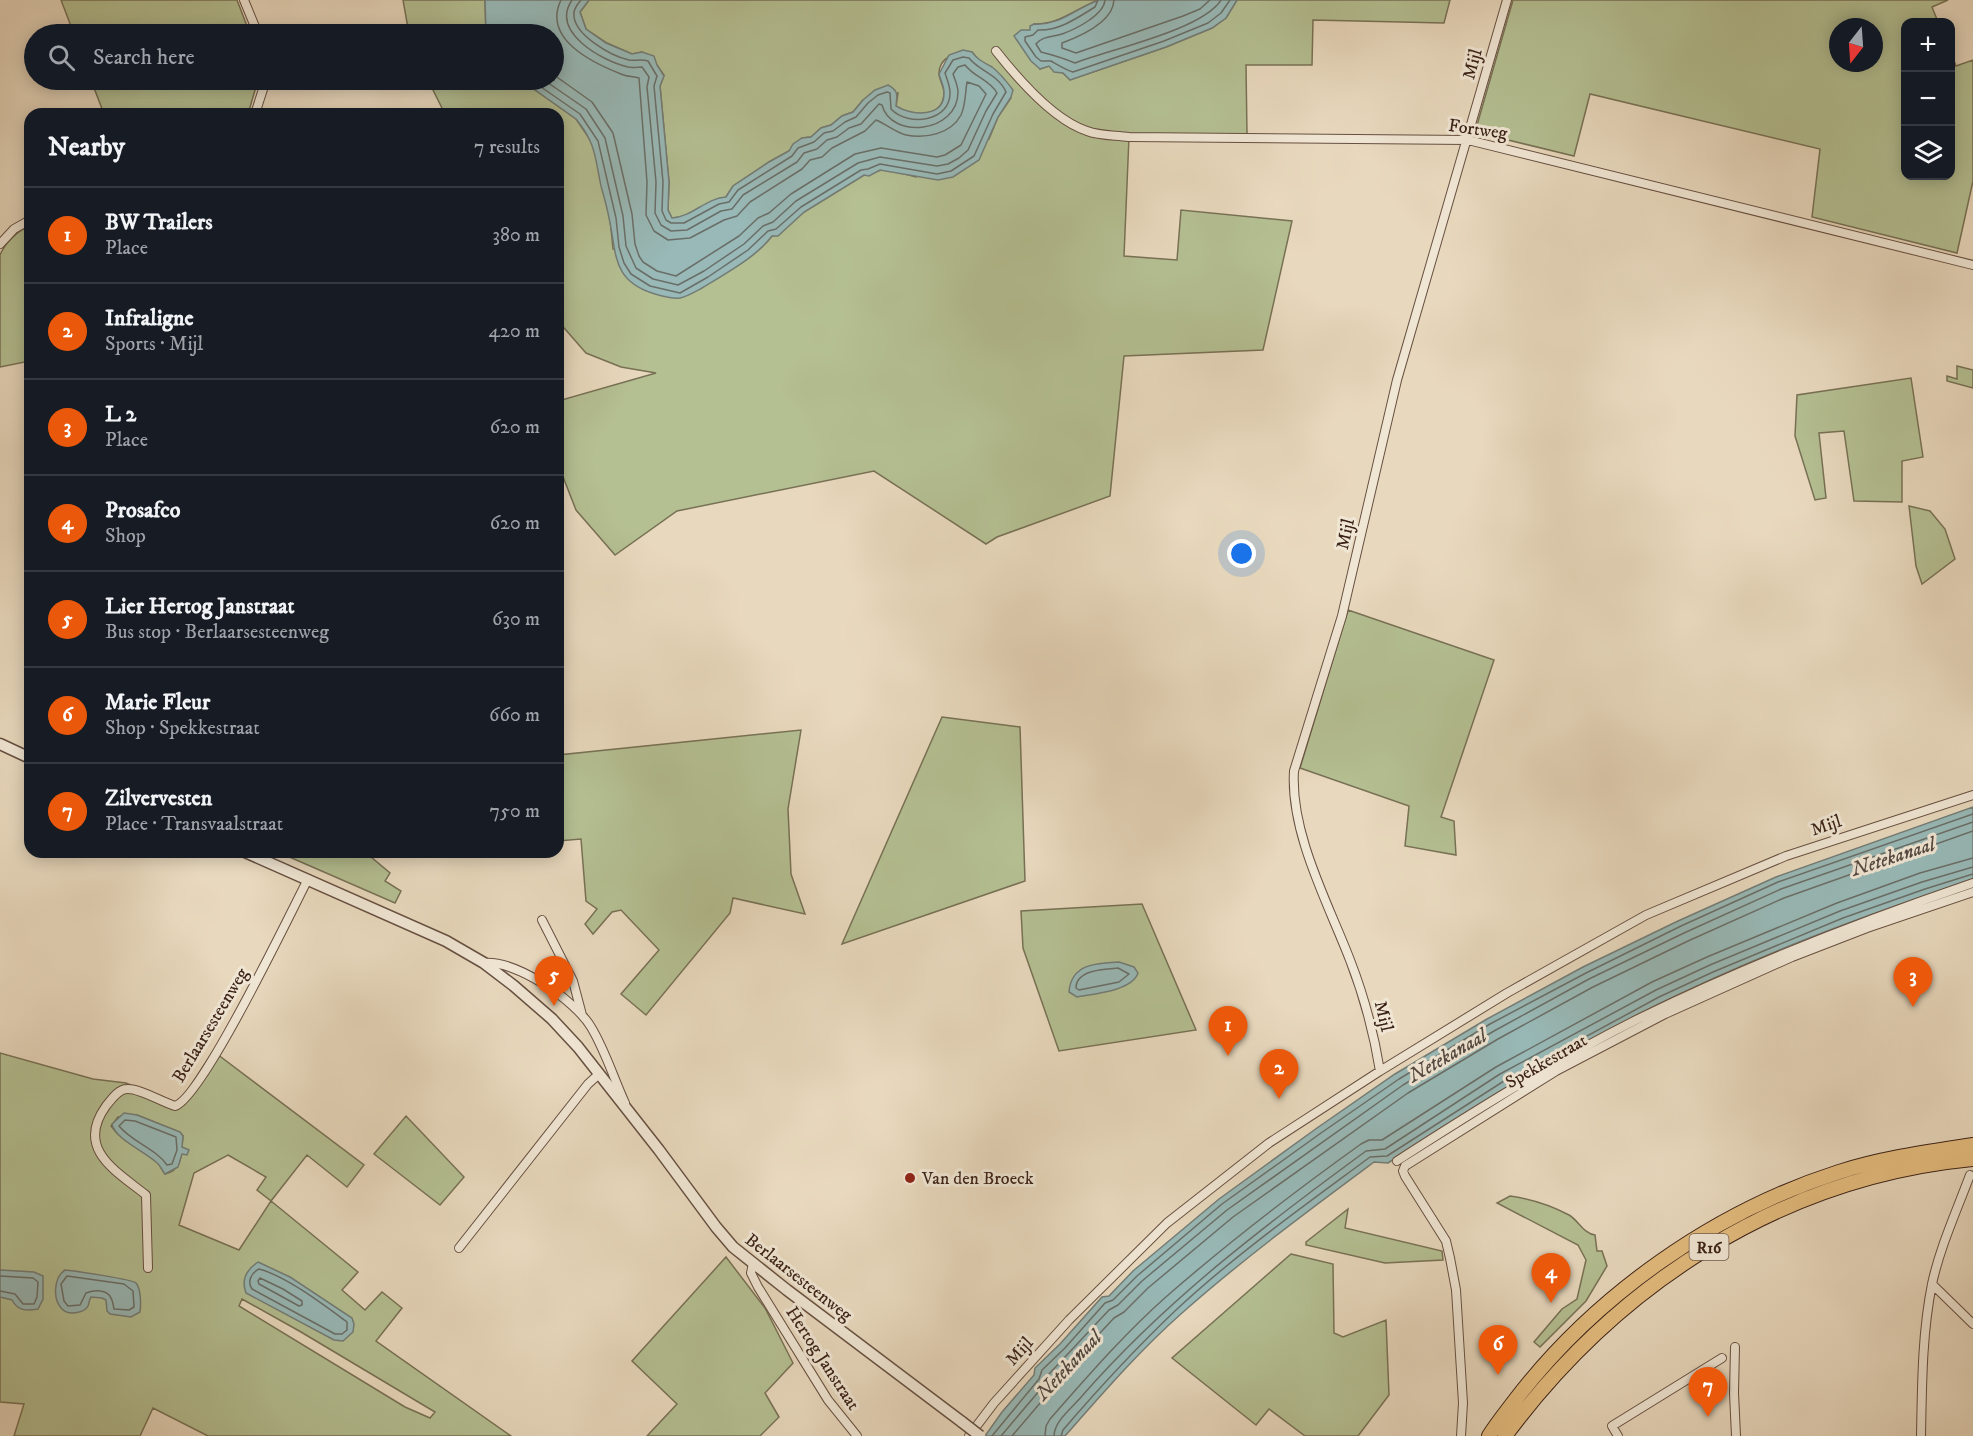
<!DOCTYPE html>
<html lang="en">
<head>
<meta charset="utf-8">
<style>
	:root { --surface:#171b24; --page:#20242c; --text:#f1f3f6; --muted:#9ea1a6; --line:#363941; --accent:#ea580c }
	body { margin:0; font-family:"IM FELL DW Pica",serif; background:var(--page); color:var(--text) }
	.controls { position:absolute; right:18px; top:18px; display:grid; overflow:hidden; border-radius:12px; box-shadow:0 3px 15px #0003 }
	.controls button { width:54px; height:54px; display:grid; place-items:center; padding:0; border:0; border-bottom:2px solid var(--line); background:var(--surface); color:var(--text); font:30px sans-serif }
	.compass { position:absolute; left:1829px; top:18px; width:54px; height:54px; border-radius:50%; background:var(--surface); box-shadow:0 3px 15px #0003; rotate:197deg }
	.you { position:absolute; left:1242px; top:554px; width:21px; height:21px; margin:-15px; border:4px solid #fff; border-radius:50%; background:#1a73e8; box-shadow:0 0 0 9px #1a73e833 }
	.badge { display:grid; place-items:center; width:39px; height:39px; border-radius:50%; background:var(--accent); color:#fff; font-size:20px; font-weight:700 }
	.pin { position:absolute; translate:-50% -50px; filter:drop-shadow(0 2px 3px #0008) }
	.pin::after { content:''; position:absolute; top:32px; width:21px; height:18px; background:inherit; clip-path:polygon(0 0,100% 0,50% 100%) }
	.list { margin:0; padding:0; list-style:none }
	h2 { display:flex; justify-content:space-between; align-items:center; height:78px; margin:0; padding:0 24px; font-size:26px }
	h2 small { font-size:20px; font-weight:400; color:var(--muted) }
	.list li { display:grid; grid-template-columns:39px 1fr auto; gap:18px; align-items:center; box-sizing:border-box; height:96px; padding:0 24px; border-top:2px solid var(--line) }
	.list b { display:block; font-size:22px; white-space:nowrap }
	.list p { margin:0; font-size:20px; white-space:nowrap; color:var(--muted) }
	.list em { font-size:20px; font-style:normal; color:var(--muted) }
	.icon { flex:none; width:33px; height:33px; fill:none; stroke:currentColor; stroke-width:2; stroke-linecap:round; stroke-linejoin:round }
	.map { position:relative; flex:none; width:1973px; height:1436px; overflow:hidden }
	.search { position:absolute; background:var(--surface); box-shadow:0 3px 15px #0003; left:24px; top:24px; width:540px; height:66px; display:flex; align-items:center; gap:15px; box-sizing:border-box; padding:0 21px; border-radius:33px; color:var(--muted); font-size:22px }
	.panel { position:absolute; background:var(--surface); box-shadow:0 3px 15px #0003; left:24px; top:108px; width:540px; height:750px; border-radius:18px }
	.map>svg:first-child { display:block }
</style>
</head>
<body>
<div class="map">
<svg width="1973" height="1436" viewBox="0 0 1973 1436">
	<rect width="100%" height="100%" fill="#e8d8bd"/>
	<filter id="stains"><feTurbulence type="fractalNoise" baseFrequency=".00333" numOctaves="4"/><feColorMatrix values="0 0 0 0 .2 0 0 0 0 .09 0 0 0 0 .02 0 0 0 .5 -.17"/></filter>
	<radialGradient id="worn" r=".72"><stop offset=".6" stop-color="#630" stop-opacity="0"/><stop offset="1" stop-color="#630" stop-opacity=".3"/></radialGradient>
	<!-- green -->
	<path fill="#b4bf92" stroke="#787155" stroke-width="1.5" fill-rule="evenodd" d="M61 0H237L250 34H74Z
		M403 0H485L486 34H409Z
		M589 0H1099C1076 8 1059 25 1034 24L1040 69 1049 66 1063 73 1070 80 1166 47 1212 28 1226 18 1237 0H1450L1444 23 1313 20 1312 65H1246L1247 134 1129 137 1124 256 1177 260 1181 210 1292 221 1263 350 1124 356 1110 496 997 537 986 544 874 471 677 511 615 555 576 510 558 464V401L656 373 621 367 586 353 558 321V114H445L428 80H521L576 119 593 144 610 219 613 249 711 282C731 269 757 256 772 236L778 235 804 212 864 175C871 176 875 171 882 170 894 170 905 174 916 177L989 139 998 117 1011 98 991 67 979 61 972 52C958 50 938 57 939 75 940 81 944 87 944 93 943 119 912 116 896 107L898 93 863 100 853 112 842 116 831 125 821 128 811 137 802 138 789 151 769 162 733 186 726 197 682 217 672 218 668 210 669 182 660 86 664 75 657 65 642 52 632 54 607 43 586 29 580 12Z
		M1513 0H1948L1932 7 1938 22H1906V176H1950L1951 53 1956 66 1973 60V181L1957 253 1812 217 1820 149 1590 94 1574 156 1475 132ZM1838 27H1874V63H1838Z
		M91 80H258L248 114H104Z
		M30 226V361L0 367V255C5 243 18 230 30 226Z
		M1957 366 1973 370V388L1947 381V376L1957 379Z
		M1911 378 1923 457 1902 461V502L1854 501 1844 431 1819 433 1826 498 1815 500 1795 436 1797 395Z
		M1909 506 1930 511 1945 529 1955 559 1922 584 1916 566Z
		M1348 610 1494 660 1441 817 1454 821 1456 855 1405 846 1409 806 1300 768Z
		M942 717 1020 727 1025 881 842 944Z
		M801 730 788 809 791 874 805 914 733 898 730 913 646 1015 621 994 659 950 621 910 612 912 593 934 585 924 597 909 586 901 581 839 558 841V755Z
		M278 852H365L390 873 385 881 401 891 395 903Z
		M1142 904 1196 1030 1059 1051 1023 948 1021 911Z
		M213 1051 364 1165 347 1187 307 1155 271 1201 358 1272 342 1290 365 1310 382 1292 402 1308 376 1341 511 1436H208L153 1408 140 1436H14L24 1404 0 1402V1053L93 1079 126 1083 173 1103 180 1102ZM137 1115 180 1132 183 1136C181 1151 184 1170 165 1174 162 1170 160 1165 157 1162 142 1149 123 1143 111 1126L118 1117ZM228 1155 266 1177 257 1190 271 1201 239 1250 179 1225 194 1173ZM242 1299 301 1332 435 1412 430 1418 405 1407 239 1306Z
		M406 1116 464 1177 440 1205 374 1154Z
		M1510 1196C1531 1199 1550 1205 1569 1215 1578 1220 1584 1234 1595 1235L1597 1251H1602L1607 1266 1586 1301 1540 1347 1534 1342 1562 1309 1577 1299 1586 1260 1578 1245 1497 1203Z
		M1348 1209 1345 1228 1442 1251 1443 1260 1385 1263 1306 1245V1242Z
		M1291 1254 1333 1264 1334 1333 1343 1337 1386 1320 1389 1395 1358 1436H1305L1269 1409 1256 1425 1172 1358Z
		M726 1257 765 1308 793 1363 765 1393 779 1417 760 1436H647L677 1404 632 1361Z"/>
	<!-- water -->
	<path fill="#98b9b7" stroke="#737d77" stroke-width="1.5" d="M485 0H589L580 12 586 29 606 43 632 54 642 52 654 56 657 65 664 76 660 86 669 182 668 210 672 218C692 217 706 198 726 197L733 186 769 162 789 151 793 144 802 138 811 137 821 128 831 125 842 116 853 112 863 100 875 90 888 85C899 91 897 95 896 106 912 116 945 118 944 92 944 86 940 79 939 74L949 55 963 50 972 52C978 60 983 62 992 67 1000 73 1007 82 1013 90L1011 97 998 117 979 160 953 177 938 180 880 170 869 176 864 175 804 212 778 236H772C755 258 725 274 702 288 680 300 680 301 655 294 611 281 617 253 609 218 607 207 604 197 601 186 595 158 596 143 576 119L521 80H554V34H486Z
		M1099 0H1237L1226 18 1212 28 1166 47 1070 80 1063 73 1054 72 1049 66 1040 69 1031 61 1014 36 1021 30H1030V26L1034 24C1060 26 1076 8 1099 0Z
		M1973 807V880C1867 914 1760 954 1659 1004 1565 1051 1476 1105 1388 1163L1374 1162C1308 1211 1243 1259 1182 1313 1140 1350 1102 1394 1065 1436H985L1002 1412 1034 1375 1035 1368 1060 1344 1102 1297 1109 1296 1133 1271 1219 1199 1317 1128 1395 1074 1487 1019 1583 967 1678 921 1776 877Z
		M1119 962 1134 967 1138 973C1132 991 1093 994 1077 997L1069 992C1071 964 1096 963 1119 962Z
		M124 1113 137 1115 180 1132 183 1136 182 1147 189 1150 187 1155 182 1154 178 1167 165 1174C162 1170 160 1165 156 1162 144 1151 115 1139 112 1124Z
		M258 1262 290 1277 352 1318 354 1324 353 1332 343 1341 334 1340 246 1293C241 1280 246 1270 258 1262Z
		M0 1270 34 1272 43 1276V1299L38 1309C26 1311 18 1311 12 1300L0 1297Z
		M65 1270C75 1271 131 1279 136 1283 141 1289 141 1304 140 1312L131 1317 110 1314 107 1311 106 1300 102 1298 91 1297C89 1300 89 1304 88 1306 84 1314 67 1315 62 1309 52 1299 54 1277 65 1270Z"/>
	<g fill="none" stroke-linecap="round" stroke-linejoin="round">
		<!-- shore -->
		<path stroke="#6a6e68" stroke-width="1.5" d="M1098 0 1095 7C1077 18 1059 31 1038 30L1033 35 1025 37V41L1036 57 1041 61H1051C1058 65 1066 70 1073 72L1164 41 1208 23 1221 13 1230 0
			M1105 0C1104 15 1076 29 1062 34 1053 37 1042 36 1036 44L1041 52C1053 55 1063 58 1075 63 1111 49 1202 30 1221 0
			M1114 0C1113 22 1081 36 1062 43V48L1076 53 1183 16 1200 9 1210 0
			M554 75 592 102 613 133 632 214 635 244 639 256 643 262 657 271 676 276 739 236 758 218 769 213 791 194 855 154 881 148 937 157 945 155 961 145 986 94 979 86 967 82C965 93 966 104 961 115 951 134 925 139 906 135 895 132 886 124 876 120L865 131 832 148 822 157 810 160 802 169 750 202 737 216 724 220 690 238 668 240 654 231 646 215 647 182 639 78C633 76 627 77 621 74 593 63 542 39 561 0
			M531 80 580 114 598 141 616 218 619 247 624 263 631 274 650 286 680 293 708 277 748 250 768 231 776 229 801 207 861 170 868 169 880 164 937 174 951 171 974 156 993 114 1006 92C999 75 979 71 969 58L963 57 953 60 945 73C947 79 950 86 950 92 951 122 908 127 891 109L890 93 887 92 878 95 868 103 856 117 845 122 833 131 824 133 814 142 798 148 792 156 738 190 729 202 719 204 684 223H671L666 220 662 211 663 182 654 86 657 76 648 61C641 59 636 61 629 60 611 56 572 34 574 13 574 8 578 4 581 0
			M544 80 586 109 605 138 623 216 626 246 636 268 653 279 678 285 704 271 744 244 763 226 773 222 796 201 858 163 880 157 937 166 948 164 959 158 968 150 986 111 997 93C990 80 974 77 965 65L958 67 953 74C955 80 958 86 958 92 958 133 891 140 882 105L879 104 861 124 849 128 837 137 827 140 817 149 804 153 797 162 743 195 732 209 721 211 687 230 671 231 661 225 655 213 656 182 647 87 649 77 642 67C638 67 633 68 628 67 602 61 550 32 572 0
			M1118 968 1129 974 1119 982 1079 990 1076 988C1076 970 1104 969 1118 968Z
			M125 1120 135 1121 176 1137 177 1150 172 1164 167 1165C155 1148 132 1142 119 1126Z
			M259 1269C286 1276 324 1305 347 1322V1330L342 1334H335L252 1289C247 1282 251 1273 259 1269Z
			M0 1276 33 1278 38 1282 37 1297 34 1304H23L15 1294 0 1291
			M67 1276 124 1284 133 1291 134 1307 129 1310 114 1309C113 1305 113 1301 111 1298 107 1289 94 1290 86 1293L80 1305 68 1306 64 1301 61 1284Z
			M260 1278 283 1289 302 1301V1305L299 1306 259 1284 258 1281Z
			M992 1436 1039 1379 1042 1370 1065 1348 1105 1303 1113 1300 1137 1276 1222 1204 1321 1133 1399 1079 1490 1024 1586 973 1681 926 1778 882 1973 814
			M1001 1436 1045 1384 1049 1374 1109 1310 1118 1305 1142 1281 1227 1210 1403 1085 1494 1031 1589 979 1684 933 1781 889 1973 822
			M1012 1436 1052 1389 1057 1379 1114 1318 1124 1312 1148 1288 1233 1217 1408 1093 1498 1039 1593 987 1688 941 1784 898 1973 831
			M1045 1436 1046 1426 1050 1419C1087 1377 1125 1333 1167 1296 1229 1242 1294 1192 1361 1144L1369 1140H1382L1496 1067 1652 982 1707 957 1837 903 1920 873 1973 858
			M1054 1436C1054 1421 1073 1407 1082 1396 1165 1301 1265 1225 1366 1151L1385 1149 1500 1074 1656 990 1710 965 1840 911 1922 882 1973 867
			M1061 1436 1063 1430C1099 1388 1136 1348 1176 1310 1236 1254 1304 1206 1370 1157L1387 1156 1504 1081 1659 997 1713 972 1843 918 1925 889 1973 874"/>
		<defs>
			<path id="minor" d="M244 0 258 34
				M996 51C1018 79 1053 120 1087 131 1100 136 1115 135 1129 137L1468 140 1973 265
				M255 114 266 80
				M0 244 14 229 30 220
				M542 920 573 981 582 1015
				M484 963C516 960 575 1000 591 1027 605 1050 614 1079 625 1103
				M1380 1071C1374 1034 1364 996 1350 960 1328 903 1290 833 1294 771L1342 616 1397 380 1507 0
				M1397 1161C1476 1110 1556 1060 1640 1018 1748 965 1859 922 1973 883
				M459 1248 588 1084 599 1074
				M753 1263 751 1273 758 1287 828 1400 857 1436
				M148 1268 146 1195C116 1171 75 1149 106 1106 111 1100 118 1089 127 1089 139 1088 162 1102 175 1106 202 1098 290 914 308 879
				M1932 1284 1973 1324
				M1735 1347 1734 1393 1736 1436
				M969 1436 994 1403 1069 1320 1167 1223 1269 1143 1380 1071 1507 993 1646 915 1786 856 1973 795
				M1461 1436 1463 1403 1456 1290 1450 1258 1446 1241 1405 1176 1403 1171 1405 1166 1556 1071 1665 1014 1792 957 1867 928 1973 892
				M1618 1436 1612 1426 1722 1358
				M1921 1436C1922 1385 1922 1334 1932 1284 1940 1247 1957 1210 1970 1175"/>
			<path id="tertiary" d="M0 744 30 758
				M245 852 446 941 484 963 514 986 552 1019 578 1047 659 1150 716 1227 733 1247 787 1290 962 1422"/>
			<path id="primary" d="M1489 1436C1497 1423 1507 1411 1516 1399 1596 1295 1714 1212 1839 1172 1882 1158 1928 1152 1973 1145
				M1505 1436C1618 1283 1782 1177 1973 1159"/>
		</defs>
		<!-- minor casing -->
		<use href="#minor" stroke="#675041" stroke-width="10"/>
		<!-- tertiary casing -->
		<use href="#tertiary" stroke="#675041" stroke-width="13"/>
		<!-- primary casing -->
		<use href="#primary" stroke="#3c2318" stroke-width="16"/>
		<!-- minor -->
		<use href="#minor" stroke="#f0e6d4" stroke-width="8"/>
		<!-- tertiary -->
		<use href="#tertiary" stroke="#f0e6d4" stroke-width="10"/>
		<!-- primary -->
		<use href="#primary" stroke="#e4bc7e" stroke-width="14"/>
		<defs>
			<path id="tertiary-bridge" d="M962 1422 980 1436"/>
		</defs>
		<!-- tertiary-bridge casing -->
		<use href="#tertiary-bridge" stroke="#675041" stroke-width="13" stroke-linecap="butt"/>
		<!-- tertiary-bridge -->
		<use href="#tertiary-bridge" stroke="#f0e6d4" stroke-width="10"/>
	</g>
	<!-- markers -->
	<circle fill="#8f2418" stroke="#f0e6d4" stroke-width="2" cx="910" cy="1178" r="6"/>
	<g text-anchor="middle" stroke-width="6" stroke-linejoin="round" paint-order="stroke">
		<!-- shield labels -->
		<rect fill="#f0e6d4" stroke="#725e50" stroke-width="1.5" x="1689.5" y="1234" width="39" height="26" rx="4.5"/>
		<g font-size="16" font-weight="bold" fill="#3c2318">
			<text x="1709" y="1253">R16</text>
		</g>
		<!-- street labels -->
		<g font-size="18" fill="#3c2318" stroke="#f0e6d4">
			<text transform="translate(1472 64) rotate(-75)" y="6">Mijl</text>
			<text transform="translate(1478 129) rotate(8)" y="6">Fortweg</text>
			<text transform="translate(1345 534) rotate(-77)" y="6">Mijl</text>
			<text transform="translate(1826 825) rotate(-19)" y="6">Mijl</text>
			<text transform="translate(1384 1016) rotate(76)" y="6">Mijl</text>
			<text transform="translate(210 1025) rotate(-59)" y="6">Berlaarsesteenweg</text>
			<text transform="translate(1546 1061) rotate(-30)" y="6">Spekkestraat</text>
			<text transform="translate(799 1277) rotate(38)" y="6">Berlaarsesteenweg</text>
			<text transform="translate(1019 1351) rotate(-48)" y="6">Mijl</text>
			<text transform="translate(823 1358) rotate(57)" y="6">Hertog Janstraat</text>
		</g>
		<!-- poi labels -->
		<g font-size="18" fill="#3c2318" stroke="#f0e6d4" text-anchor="start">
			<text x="922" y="1184">Van den Broeck</text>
		</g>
		<!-- water labels -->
		<g font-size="20" font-style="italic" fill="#534840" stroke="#f0e6d4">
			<text transform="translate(1893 856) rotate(-18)" y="7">Netekanaal</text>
			<text transform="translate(1447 1055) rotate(-30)" y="7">Netekanaal</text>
			<text transform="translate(1068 1365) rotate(-47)" y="7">Netekanaal</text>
		</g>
	</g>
	<rect width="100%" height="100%" filter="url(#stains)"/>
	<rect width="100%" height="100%" fill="url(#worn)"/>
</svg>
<div class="controls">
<button>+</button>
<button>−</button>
<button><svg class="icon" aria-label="layers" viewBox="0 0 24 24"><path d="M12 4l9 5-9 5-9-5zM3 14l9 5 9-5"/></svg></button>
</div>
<svg class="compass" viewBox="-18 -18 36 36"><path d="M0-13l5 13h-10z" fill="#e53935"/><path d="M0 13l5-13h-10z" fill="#9ea1a6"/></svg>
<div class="you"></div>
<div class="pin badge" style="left:1228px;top:1056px">1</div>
<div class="pin badge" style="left:1279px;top:1099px">2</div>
<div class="pin badge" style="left:1913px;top:1007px">3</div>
<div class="pin badge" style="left:1551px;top:1303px">4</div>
<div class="pin badge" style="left:554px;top:1006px">5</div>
<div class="pin badge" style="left:1498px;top:1375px">6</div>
<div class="pin badge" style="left:1708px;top:1417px">7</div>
<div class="search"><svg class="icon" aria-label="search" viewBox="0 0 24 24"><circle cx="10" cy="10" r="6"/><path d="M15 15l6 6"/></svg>Search here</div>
<section class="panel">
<h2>Nearby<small>7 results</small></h2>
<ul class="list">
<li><span class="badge">1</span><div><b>BW Trailers</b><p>Place</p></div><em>380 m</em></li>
<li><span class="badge">2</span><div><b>Infraligne</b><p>Sports · Mijl</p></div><em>420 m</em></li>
<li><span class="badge">3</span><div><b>L 2</b><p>Place</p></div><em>620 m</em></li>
<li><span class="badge">4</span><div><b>Prosafco</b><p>Shop</p></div><em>620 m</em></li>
<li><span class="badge">5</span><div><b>Lier Hertog Janstraat</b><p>Bus stop · Berlaarsesteenweg</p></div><em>630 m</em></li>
<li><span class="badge">6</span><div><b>Marie Fleur</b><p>Shop · Spekkestraat</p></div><em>660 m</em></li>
<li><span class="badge">7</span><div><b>Zilvervesten</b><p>Place · Transvaalstraat</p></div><em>750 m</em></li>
</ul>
</section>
</div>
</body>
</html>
